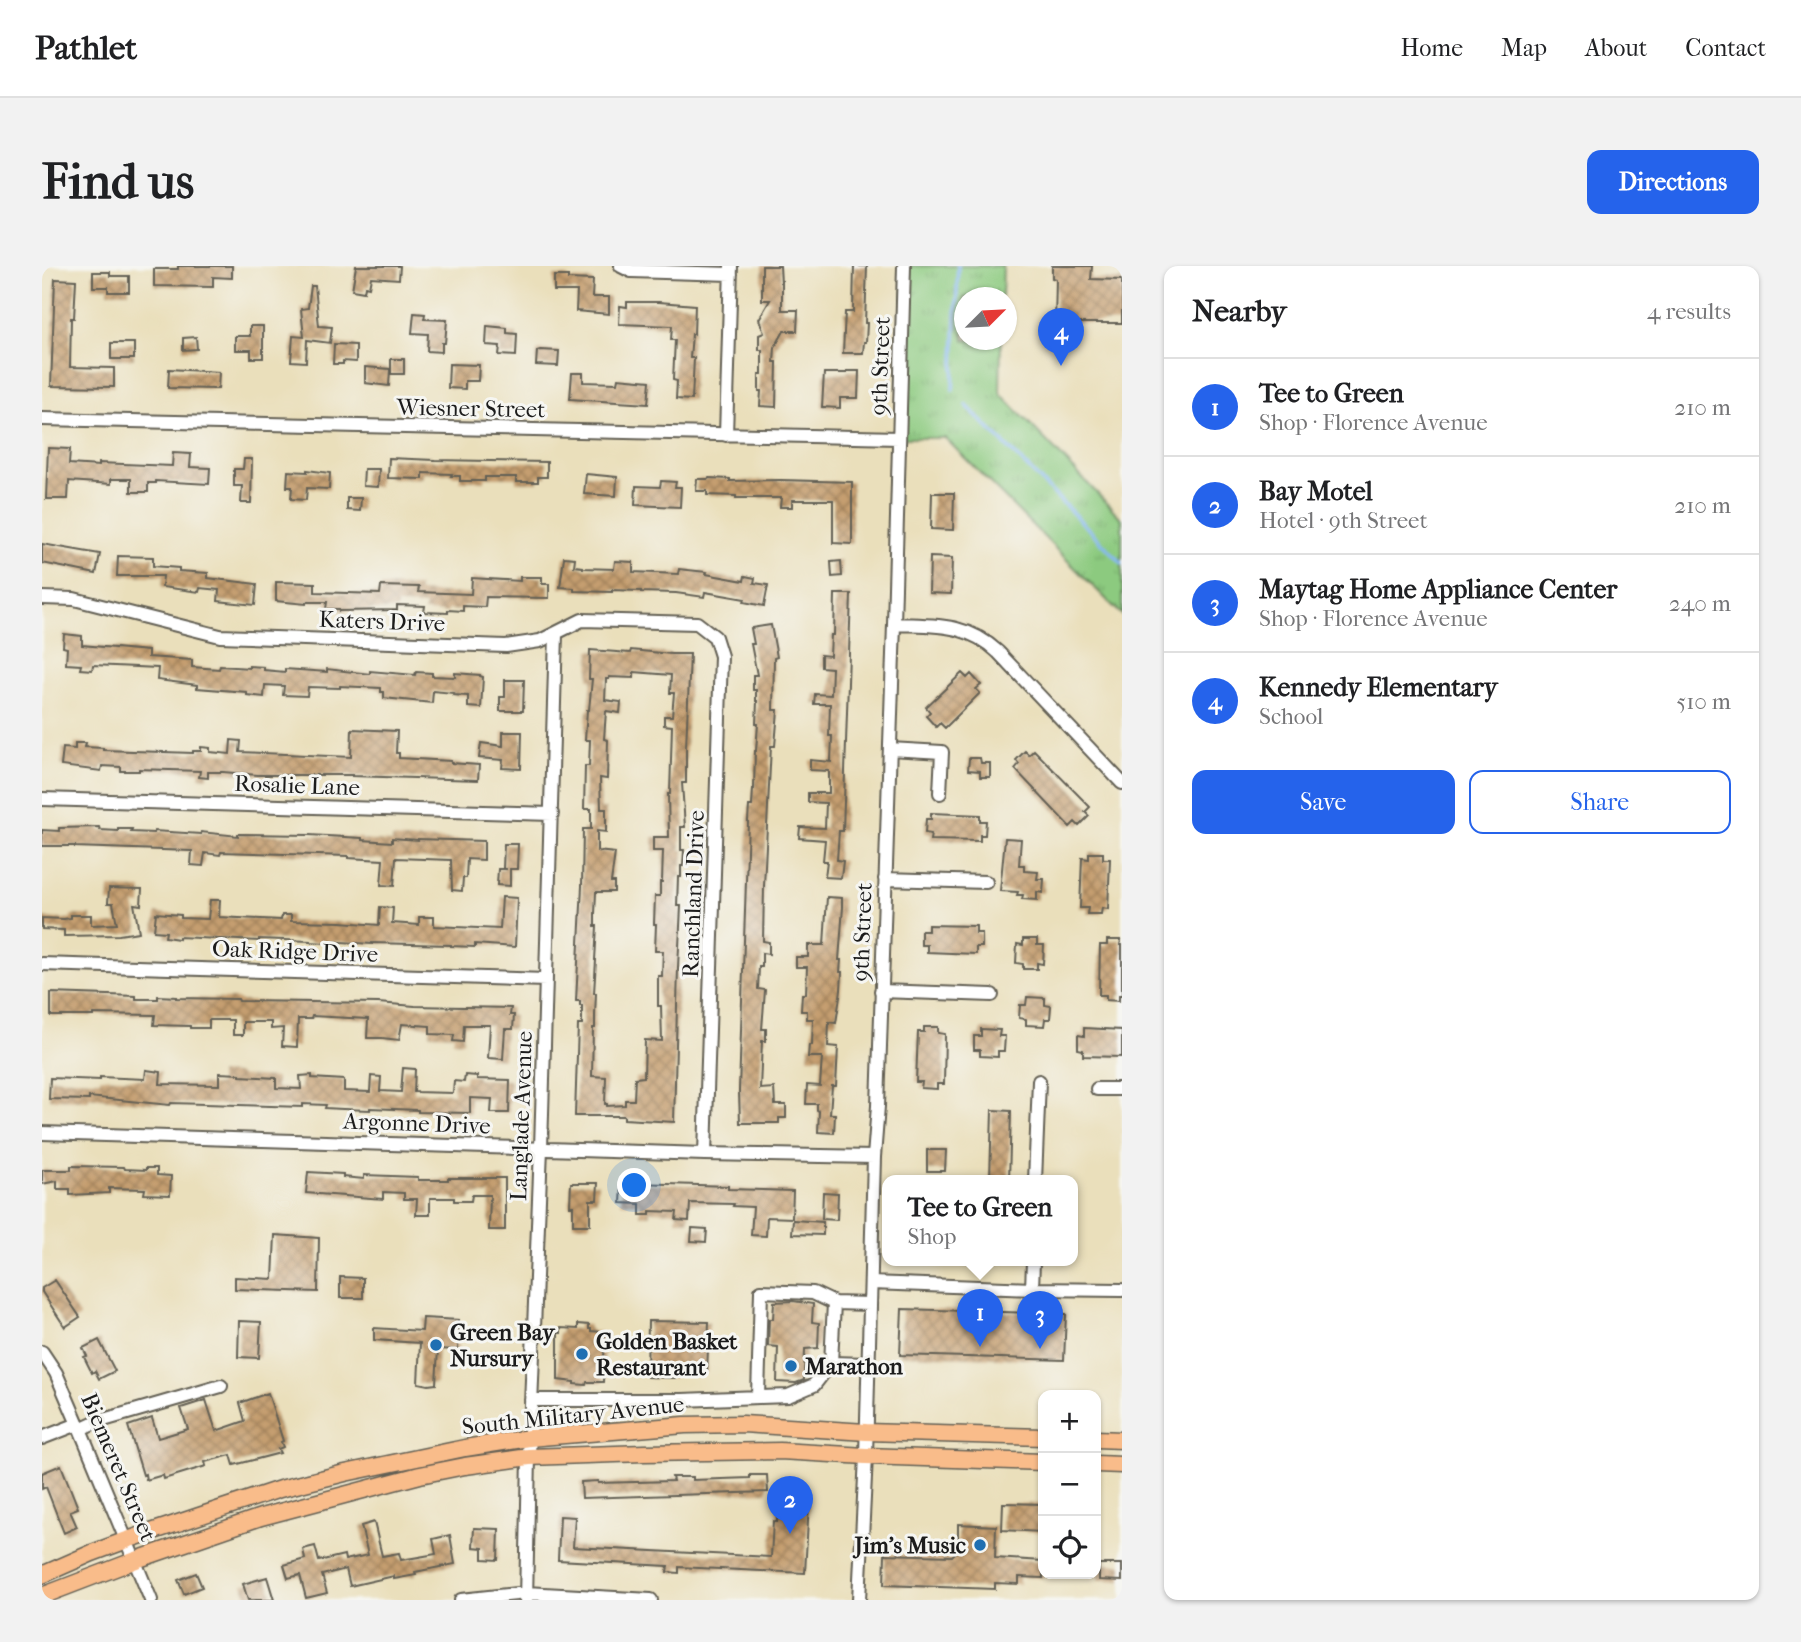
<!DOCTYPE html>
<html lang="en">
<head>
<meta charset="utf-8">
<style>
	:root { --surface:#fff; --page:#f2f2f2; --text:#202124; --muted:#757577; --line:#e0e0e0; --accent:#2563eb }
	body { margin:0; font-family:"IM FELL French Canon",serif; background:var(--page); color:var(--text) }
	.controls { position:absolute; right:21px; bottom:21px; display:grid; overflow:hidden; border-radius:14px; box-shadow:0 2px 5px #0004 }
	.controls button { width:63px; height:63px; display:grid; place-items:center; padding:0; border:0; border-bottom:2px solid var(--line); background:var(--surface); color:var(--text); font:35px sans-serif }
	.compass { position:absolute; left:912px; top:21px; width:63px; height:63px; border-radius:50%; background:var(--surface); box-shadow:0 2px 5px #0004; rotate:66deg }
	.you { position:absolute; left:593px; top:920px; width:24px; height:24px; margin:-18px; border:5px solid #fff; border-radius:50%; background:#1a73e8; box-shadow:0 0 0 10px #1a73e833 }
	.badge { display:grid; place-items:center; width:46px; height:46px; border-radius:50%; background:var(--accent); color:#fff; font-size:23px; font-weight:700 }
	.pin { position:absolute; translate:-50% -58px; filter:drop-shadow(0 2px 4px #0008) }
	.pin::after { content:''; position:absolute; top:37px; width:24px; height:21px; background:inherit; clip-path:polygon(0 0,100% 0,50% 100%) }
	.popup { position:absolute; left:840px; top:909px; width:196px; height:91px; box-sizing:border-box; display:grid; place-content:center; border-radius:14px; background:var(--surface); filter:drop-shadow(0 2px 5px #0005); font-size:23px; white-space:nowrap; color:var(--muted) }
	.popup b { font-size:26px; color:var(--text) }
	.popup::after { content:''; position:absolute; left:50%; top:100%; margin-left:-14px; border:14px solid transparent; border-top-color:var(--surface) }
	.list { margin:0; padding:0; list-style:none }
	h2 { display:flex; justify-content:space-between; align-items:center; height:91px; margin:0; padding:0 28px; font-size:30px }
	h2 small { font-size:23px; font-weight:400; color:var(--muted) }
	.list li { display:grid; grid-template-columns:46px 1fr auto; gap:21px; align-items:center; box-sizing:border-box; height:98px; padding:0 28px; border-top:2px solid var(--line) }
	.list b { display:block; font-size:26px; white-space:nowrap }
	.list p { margin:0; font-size:23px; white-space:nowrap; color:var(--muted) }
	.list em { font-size:23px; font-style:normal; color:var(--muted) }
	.actions { display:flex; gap:14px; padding:21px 28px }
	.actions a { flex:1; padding:16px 0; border:2px solid var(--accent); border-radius:14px; text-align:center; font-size:24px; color:var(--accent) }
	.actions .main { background:var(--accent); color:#fff }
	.icon { flex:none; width:38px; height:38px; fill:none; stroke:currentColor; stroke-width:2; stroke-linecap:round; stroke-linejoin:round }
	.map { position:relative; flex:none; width:1080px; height:1334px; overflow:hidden; border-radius:14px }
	header { display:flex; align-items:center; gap:42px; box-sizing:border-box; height:98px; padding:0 35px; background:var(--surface); border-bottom:2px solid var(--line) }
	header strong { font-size:33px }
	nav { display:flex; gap:38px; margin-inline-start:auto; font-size:24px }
	.intro { display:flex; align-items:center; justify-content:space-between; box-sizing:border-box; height:168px; padding:0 42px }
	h1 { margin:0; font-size:49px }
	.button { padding:18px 32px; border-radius:14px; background:var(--accent); color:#fff; font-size:24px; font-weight:700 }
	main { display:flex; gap:42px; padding:0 42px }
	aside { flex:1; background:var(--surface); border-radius:14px; box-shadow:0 2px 5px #0004 }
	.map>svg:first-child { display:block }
</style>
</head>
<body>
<header>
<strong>Pathlet</strong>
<nav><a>Home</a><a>Map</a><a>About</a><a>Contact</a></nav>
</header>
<div class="intro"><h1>Find us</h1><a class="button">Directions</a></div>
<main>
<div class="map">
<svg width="1080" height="1334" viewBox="0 0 1080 1334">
	<defs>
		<pattern id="grass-tufts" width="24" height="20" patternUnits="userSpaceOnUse" patternTransform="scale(1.75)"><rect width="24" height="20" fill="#8cca7f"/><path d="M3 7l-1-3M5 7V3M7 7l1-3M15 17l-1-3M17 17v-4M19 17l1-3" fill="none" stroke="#78ad6d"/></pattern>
		<pattern id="building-cross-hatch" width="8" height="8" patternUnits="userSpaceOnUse" patternTransform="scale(1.75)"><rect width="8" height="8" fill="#c59e6f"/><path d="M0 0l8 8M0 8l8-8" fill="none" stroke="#9f805a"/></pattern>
	</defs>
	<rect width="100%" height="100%" fill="#f6f6f2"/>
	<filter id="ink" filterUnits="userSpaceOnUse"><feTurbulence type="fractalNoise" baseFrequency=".0143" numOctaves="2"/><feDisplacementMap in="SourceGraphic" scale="14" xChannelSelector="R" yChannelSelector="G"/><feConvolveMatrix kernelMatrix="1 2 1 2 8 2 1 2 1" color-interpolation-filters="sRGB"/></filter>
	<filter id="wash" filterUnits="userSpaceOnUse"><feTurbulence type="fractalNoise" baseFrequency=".00686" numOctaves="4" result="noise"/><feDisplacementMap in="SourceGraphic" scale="28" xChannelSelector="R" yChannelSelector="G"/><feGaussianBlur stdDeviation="1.57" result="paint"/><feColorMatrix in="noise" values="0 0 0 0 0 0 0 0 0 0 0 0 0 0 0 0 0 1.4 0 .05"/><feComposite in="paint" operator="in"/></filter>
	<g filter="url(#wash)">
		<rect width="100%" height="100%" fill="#eadfbb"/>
		<!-- grass -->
		<path fill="url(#grass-tufts)" stroke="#54734e" stroke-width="2" d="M862 0H961L960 31 922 32V74H959L958 127 1080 253V349L903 172H857Z"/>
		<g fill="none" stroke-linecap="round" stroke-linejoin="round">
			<!-- stream -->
			<path stroke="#87b7f3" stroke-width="3.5" d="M911 124 916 0
				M924 139 1080 297"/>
		</g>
		<g id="blocks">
			<!-- building -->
			<path fill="url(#building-cross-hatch)" fill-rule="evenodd" d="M136 0H190V12L171 11V21L112 20V3H136Z
				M314 0H358L357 13 329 11 327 21 323 20 322 26 310 24Z
				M720 0H738L739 17 740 14V44H756L755 65H742L733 81 732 96H735L734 141 718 140 719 125H717V108H720V84H717V69L722 67 717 53 728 34H720Z
				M812 0H825L823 57H825L824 76H822L821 87H801L803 46H811Z
				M1010 0H1050L1049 13 1080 14V57H1013L1014 13 1010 12Z
				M51 6H68V10H87V26H66V21H51Z
				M512 10H526V13L551 14 550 31H567V48L534 45 535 25H512Z
				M13 13 34 14 32 52H29L28 101 72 102V121L9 120Z
				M269 20H273L277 60 290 61 288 77 265 74 264 96 249 95 251 70 262 71 259 43 266 42Z
				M585 36H617L653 39 652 68H650L648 92H652L650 134 634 133 635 115 631 114 633 74H629L630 60 577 58 578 40 585 41Z
				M372 47 383 48 382 53 405 54 403 77H400V86L385 85 386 68 370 67Z
				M208 60H221V92H209V84H193V70H208Z
				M445 60 465 62V67L475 68 474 90 457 89 458 80 444 79Z
				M154 71 155 83 141 84V72Z
				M69 77H92V93H69Z
				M292 78 314 79V96L301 95V98H291Z
				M498 84 517 85 516 100 494 99 495 85Z
				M349 93H362V108H349Z
				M407 98 437 99 436 115H423V123L406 122Z
				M323 101 348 103 347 120 323 117Z
				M127 103 177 106 176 123 126 122Z
				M805 105H817L816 132H798V142L780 141 782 107H805Z
				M530 107H541V116L575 117 576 112 608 115 606 138 528 133Z
				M6 182 28 183 27 198 57 200V197L130 200 131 187 149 188 148 201 168 202 167 218 114 215V217H106V226H89V213H69V218L27 215 26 233H4Z
				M347 192 393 194 505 196V211H496V216H474V211H443V215H418V210H409L410 208 381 207V213L346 212Z
				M202 193H210L209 237H199L200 220H192V203H201Z
				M322 203H337L336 221 321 220Z
				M265 204 288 207 287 223 265 222 264 234 249 233 250 221H245L246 205 265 206Z
				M544 208 575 211 574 230 542 228Z
				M667 212 688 213V215L739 214 810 216V278L791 277V234H750V241H738L739 232H694V230L665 229V225H654L655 213H666Z
				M619 215 634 216 633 221H639L638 241 593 239 594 220 618 221Z
				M890 227H912L911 264 889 263Z
				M305 232H319L318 245 305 244Z
				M0 278 58 288 54 308 0 297Z
				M76 290 111 291V300L137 302V305L166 307V312L215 318 213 339 176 335 177 324 158 322 157 326 120 321 121 310H75Z
				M522 291 533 292 532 300 541 301V302L572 303 573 295 591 296V306L636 308 637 303 665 306 664 308 702 315 703 310 713 312 712 317 726 319 722 340 702 336 703 333 663 326 662 331 634 327 599 326V325L570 324V326L532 325V322L518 321Z
				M888 291 910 292 909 328 887 327Z
				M799 295 800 310 790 311 789 296Z
				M478 311H500V318H507V332L444 331 443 341 421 340V345L406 344V347L382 346 383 340 355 339V344L297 345V343H284L285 336H264V338L234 335V316L273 317V326L338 328 339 320 377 321 376 326 429 328 430 312 478 315Z
				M793 328H809L801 565H797L795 594 801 595 799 612 783 611 785 595H781L783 574 757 572 758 561 783 562 784 537 766 536V527H787V505L768 504V494L789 496 790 470H787L788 438H772L773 428 789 429 790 402 779 401V389L788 390 789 369H792Z
				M729 359 735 391 732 392 731 444H736L733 480H729L722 620 721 675 727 676V688L720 687V701H717L716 723 723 724 720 763H724V775H720L718 823 732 822 733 839H744V852H737V857H698L697 825 706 555 707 540H710L711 523H712L713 485H714L716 458H714L715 435H714V424H711V409H715L709 378H712L709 362Z
				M22 368 40 370V379L106 385V391L150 394V401L177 403 178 400 207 402V400L222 401V404L243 406V403L285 406V403L328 408V405L373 409 374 406 390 407V410L413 411V407L438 409V410L441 411 439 442 426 441V430L411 429 412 427 391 425 390 437 342 432V426H339V422L298 420V422L266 421 265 430 241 429 242 420 223 419 222 431 205 429V426L155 422V419L115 414 116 402 51 399 50 404 38 403 39 399 24 398 25 382 21 381Z
				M548 384 588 387 589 384 629 388H648L644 482V517H640L643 561H639V584H642L641 600H639V611H636L635 640H639L636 701 632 856 582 853V850H533L536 759H540V740H538V735H534L540 620 541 563H549V543H542L543 500H547L548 474H543L545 444H547L550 413H547ZM592 406 629 409 628 427H632L630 450H622V459L630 460 628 528H626L627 571H611V585H621L620 616H618V630H613L612 658H614L613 685H621L620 710H616V740H619L620 775 603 774 602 811 593 812 592 834H583V839L565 840V838H563L564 811 550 810 551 762H553V749L554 727H552L554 694H553L555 660H553V648L554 626H572V616H569L573 587 555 585V565L564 566V543H559L558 512 565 513 566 474 562 473 564 445 578 447 579 436 563 434 564 413H567V411L592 412Z
				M920 407 925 412 929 408 939 419 934 423 938 427 903 462 898 457 894 461 884 450 888 446 884 441Z
				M463 414H482L481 445H458V431H463Z
				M310 463 355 465 354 487H357V492L409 495V497L437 499 436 514 310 510V509H216L181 506H166V512L157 511 158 505 97 503V505H79V501L60 500 59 505 19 500 21 482 33 483V477H44L43 481 61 482V484L151 487V485H159V481L168 482V486L188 488 189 474 199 475 198 486 309 491Z
				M461 466H480L479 503 460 502 461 494 437 492 439 477 461 480Z
				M992 484 1048 541 1043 546 1047 550 1037 560 1033 556 1028 561 973 503 977 498 974 494 983 485 987 489Z
				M928 492H938L939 497H948V511H938V505L926 504 927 493Z
				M889 547 938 549V555H944L943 569H938V575L888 574 889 568 883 567 884 553H889Z
				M57 561 58 564 76 565V563H90L89 566 112 567V565L159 568V566L196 570V568L267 569 320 572V574L350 576V572L376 574V573L442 575V594L425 593 424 612H421L420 625 410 624 409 594 354 592 352 620 339 619 341 594 306 592V590L179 586 178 589 163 587 161 600 149 599 150 585 33 581V580H0V564L17 565V562Z
				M963 572 979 573 977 599H982V605L996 606 995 613H1002L1001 627 995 626V634L980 633 981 629H975L976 626 958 625Z
				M462 578H476L475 603H468V620L455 619 456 603H465H461Z
				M1047 587H1061V593H1068L1066 643 1060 642 1059 648H1045L1046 642H1038L1040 592 1047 593Z
				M67 622 100 623 99 639 92 638 97 666 77 669 22 670V664L0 663V652L22 653 29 652V649H49V659L75 658 71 637H66Z
				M460 631 475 632 473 681 433 678V681L409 680V679L330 677V678L284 675V677L268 676V675L217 673V675L137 671V673L123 671 124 666 112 665 114 647 139 649V652L166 653 168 634H178L177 651 239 654 240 649H249V655L299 656 337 659 338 641 351 642 350 657 377 659V651H392V660L458 663Z
				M785 631 800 632V641H801L797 694H799L798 706H800L799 724 794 757 787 756 786 780 796 781 794 820H790L788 848H793L792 867 776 866 777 845 775 844V838H764L765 819 778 820 780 791H766L767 779H770L771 753H765V745H759L760 728H764L765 701H754V691H766V679H782Z
				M886 659 934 660V667H940V681H934V688L885 686V679H879V665H886Z
				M981 673H995V679H1002L1001 698 995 697V703H981V698L974 697 975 678 981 679Z
				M1065 674H1079L1078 679H1080V729H1077V735L1064 734V729H1057L1058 679H1065Z
				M9 727 94 730V733H116V730L134 731V732L196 733 197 735 336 737 373 740 469 742 468 749H472L471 763H463L461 793 446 792 448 759H422L421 776 411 775 412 769 388 768V760L360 758 357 774 340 772H325L326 753 270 750 269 753H256L255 781 240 780 241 762 229 763V756H201V769H191V754H167V762H148V760L112 759 113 749 51 748V750H9Z
				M985 731 1003 732V739L1009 740 1008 753H1003L1002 760 984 759V753L977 752 978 739H984Z
				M882 761H896V767L903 768 902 818H895V823L879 822 880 816H874L876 766H882Z
				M1042 762 1080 764V791L1041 790V784L1036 783V769L1042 770Z
				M939 763 958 764 957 770H963L962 785H956V791L938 790V784H932V770H939Z
				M361 802 373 803 372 826 411 827 412 815 422 816 423 809 435 810V813L468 814 467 847H449L450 833 428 832V847L376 846V844L328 842V844L301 843 283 842 284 839 261 838V841L129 837 128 839 47 831V834L7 833 8 812 58 814V811L103 813 104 804 119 806 118 818 177 819V807L198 808V810L234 812V822L259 823 258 810 270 809V812L302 814V825L328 826 329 810 339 811 338 825 359 826Z
				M950 844 969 845 967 915 948 914Z
				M885 884H904L903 905H885Z
				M29 900 82 901 83 903 104 904V902H115V909L129 910 128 929 102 928 103 923 67 922V927L28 929V923H15V915L0 918V904H29Z
				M266 906 301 908V911L322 913V909L376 911V914H406V912H463V964H447L448 929H430L429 935H412V932H388V949H374L375 933H362V927L341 926V933L264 927Z
				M529 917H556L555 934H548V959H531V940H528Z
				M595 917 686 920V923L751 925 750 952 725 951 724 970 709 969 711 941 691 940 692 938 648 937 647 955 634 954 635 946 608 945V949H598V938L579 937 580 919 595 920Z
				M781 926 796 927 795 954 780 953Z
				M751 954 781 956V969L750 968Z
				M650 962 665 963 664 976 649 975Z
				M233 969 277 972 276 1026 193 1023V1011L231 1013Z
				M298 1011 321 1012V1032H298Z
				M13 1014 38 1051 23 1061 0 1026V1022Z
				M751 1035 771 1038 770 1056 777 1057 776 1082 763 1083 762 1114 754 1117 735 1116 736 1081 726 1080 727 1053H731L732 1036Z
				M860 1043 1024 1048 1022 1094 858 1089Z
				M381 1052 417 1054 416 1084 396 1083 394 1118 386 1119 376 1117 378 1077 332 1074V1062L380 1065Z
				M197 1055 219 1056 217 1092 196 1091Z
				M606 1055 667 1056 665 1107 634 1106 633 1112 605 1111Z
				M536 1058 547 1059V1063H549V1065L560 1066 559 1069H563L561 1116H545L544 1119 532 1118V1116L516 1114V1067H519V1062L536 1063Z
				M57 1074 73 1105 57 1113 53 1105 50 1107 42 1091 45 1090 41 1082Z
				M226 1127 241 1175 239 1176 241 1181 236 1183 238 1187 192 1199 189 1189 163 1196 164 1200 122 1213 121 1209 104 1214 103 1208 101 1209 86 1160 110 1152 116 1172 146 1163 139 1142 164 1134 174 1165 203 1155 198 1137Z
				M19 1199 36 1242 28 1245 35 1261 22 1267 4 1221 0 1223V1207Z
				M708 1209H725L726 1226 540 1232 539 1216 556 1215V1217L631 1215 630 1211H651V1214L708 1212Z
				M736 1235 767 1236 763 1307 637 1301V1307L625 1306 626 1300 516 1294 518 1250 533 1251 531 1281 729 1291 731 1255 735 1256Z
				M961 1237 1001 1238V1266L960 1264Z
				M332 1256 340 1290 357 1287 359 1294 394 1288 391 1273 408 1269 413 1298 373 1306 374 1309 352 1313V1310L308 1320 304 1303 280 1309 285 1327 264 1332 258 1309 246 1312 242 1299 263 1293 261 1283 273 1280 277 1295 302 1289 303 1294 326 1289 319 1260Z
				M916 1258 954 1260 953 1292 1001 1295V1312L977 1311V1318L953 1317V1323L842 1319 843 1288 910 1290 916 1284Z
				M432 1262 457 1263 456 1294 441 1293V1282L431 1281Z
				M1057 1298H1080V1315L1057 1314Z
				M154 1307 160 1321 142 1328 136 1314Z
				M225 1311 232 1334H206L201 1318Z"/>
		</g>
	</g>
	<g filter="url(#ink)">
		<use href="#blocks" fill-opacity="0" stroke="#646054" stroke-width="2"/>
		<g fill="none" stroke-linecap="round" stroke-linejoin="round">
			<defs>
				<path id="minor" d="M579 0 589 5 689 8
					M0 153 857 172
					M684 169 689 0
					M0 332 32 333 178 370 464 380 498 375 540 354 655 357 673 371 679 390 663 888
					M852 358C893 360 924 356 956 386L1080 517
					M848 483 900 486 898 527
					M0 533 510 548
					M843 613 944 616
					M0 698 504 714
					M839 725 950 729
					M1055 823H1080
					M0 867 663 888 832 891
					M993 915 997 815
					M829 1017 990 1023 1080 1024
					M990 1023 991 995
					M0 1086 14 1107 38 1163 109 1334
					M789 1097 792 1037 828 1038
					M716 1130 719 1025 771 1027 792 1037
					M489 1134H640L746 1130 772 1119 789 1097 826 1098
					M38 1163 51 1157 179 1120
					M0 1172 36 1158
					M419 1334 484 1327 609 1334
					M484 1334 487 1191 499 882 514 368
					M817 1334 824 1190 832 891 836 840 852 358 862 0"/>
				<path id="major" d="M1054 1173 1080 1174
					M1054 1198 1080 1199
					M0 1309 50 1287 85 1274 238 1223 303 1207 423 1182 487 1172 643 1159 701 1158 824 1166 1001 1171
					M0 1330 94 1294 219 1251 378 1209 423 1200 487 1191 602 1187 738 1185 824 1190 1001 1196"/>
			</defs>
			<!-- minor casing -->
			<use href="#minor" stroke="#646054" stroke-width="16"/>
			<!-- major casing -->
			<use href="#major" stroke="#646054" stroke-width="19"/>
			<!-- minor -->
			<use href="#minor" stroke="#fff" stroke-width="12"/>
			<!-- major -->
			<use href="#major" stroke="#f9bc8a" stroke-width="16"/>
		</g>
	</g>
	<!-- markers -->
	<g fill="#1f6fb2" stroke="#f6f6f2" stroke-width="2.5">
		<circle cx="394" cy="1079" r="7"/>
		<circle cx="540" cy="1088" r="7"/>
		<circle cx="749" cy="1100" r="7"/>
		<circle cx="938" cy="1279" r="7"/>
	</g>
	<g text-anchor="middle" stroke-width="6" stroke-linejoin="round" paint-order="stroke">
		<!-- street labels -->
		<g font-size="23" fill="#1c1c1c" stroke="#f6f6f2">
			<text transform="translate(838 100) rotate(-88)" y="8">9th Street</text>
			<text transform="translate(429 142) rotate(1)" y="8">Wiesner Street</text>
			<text transform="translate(340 355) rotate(2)" y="8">Katers Drive</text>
			<text transform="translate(255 519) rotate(2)" y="8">Rosalie Lane</text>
			<text transform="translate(651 628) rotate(-88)" y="8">Ranchland Drive</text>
			<text transform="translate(820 666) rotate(-88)" y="8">9th Street</text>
			<text transform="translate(253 685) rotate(2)" y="8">Oak Ridge Drive</text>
			<text transform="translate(479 850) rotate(-88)" y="8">Langlade Avenue</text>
			<text transform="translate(375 857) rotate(2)" y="8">Argonne Drive</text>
			<text transform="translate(531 1149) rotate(-6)" y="8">South Military Avenue</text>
			<text transform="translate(77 1201) rotate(67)" y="8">Biemeret Street</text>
		</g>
		<!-- poi labels -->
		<g font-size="23" font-weight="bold" fill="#1c1c1c" stroke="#f6f6f2" text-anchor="start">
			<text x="408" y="1074">Green Bay<tspan x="408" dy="26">Nursury</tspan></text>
			<text x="554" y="1083">Golden Basket<tspan x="554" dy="26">Restaurant</tspan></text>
			<text x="763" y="1108">Marathon</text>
			<text x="924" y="1287" text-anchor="end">Jim's Music</text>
		</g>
	</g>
</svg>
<div class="controls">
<button>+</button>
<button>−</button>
<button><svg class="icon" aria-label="locate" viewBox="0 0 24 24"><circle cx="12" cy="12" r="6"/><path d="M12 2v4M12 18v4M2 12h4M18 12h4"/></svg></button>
</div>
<svg class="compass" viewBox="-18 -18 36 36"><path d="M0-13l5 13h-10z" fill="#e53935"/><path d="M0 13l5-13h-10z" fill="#757577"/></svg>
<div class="you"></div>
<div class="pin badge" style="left:938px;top:1081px">1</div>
<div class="popup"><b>Tee to Green</b>Shop</div>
<div class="pin badge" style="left:748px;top:1268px">2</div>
<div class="pin badge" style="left:998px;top:1083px">3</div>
<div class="pin badge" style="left:1019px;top:100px">4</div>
</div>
<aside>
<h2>Nearby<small>4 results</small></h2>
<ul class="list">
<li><span class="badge">1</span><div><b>Tee to Green</b><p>Shop · Florence Avenue</p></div><em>210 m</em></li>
<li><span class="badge">2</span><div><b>Bay Motel</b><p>Hotel · 9th Street</p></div><em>210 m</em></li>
<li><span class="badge">3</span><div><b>Maytag Home Appliance Center</b><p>Shop · Florence Avenue</p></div><em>240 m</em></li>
<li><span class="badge">4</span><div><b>Kennedy Elementary</b><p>School</p></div><em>510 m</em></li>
</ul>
<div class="actions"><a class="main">Save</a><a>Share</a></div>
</aside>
</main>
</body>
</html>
